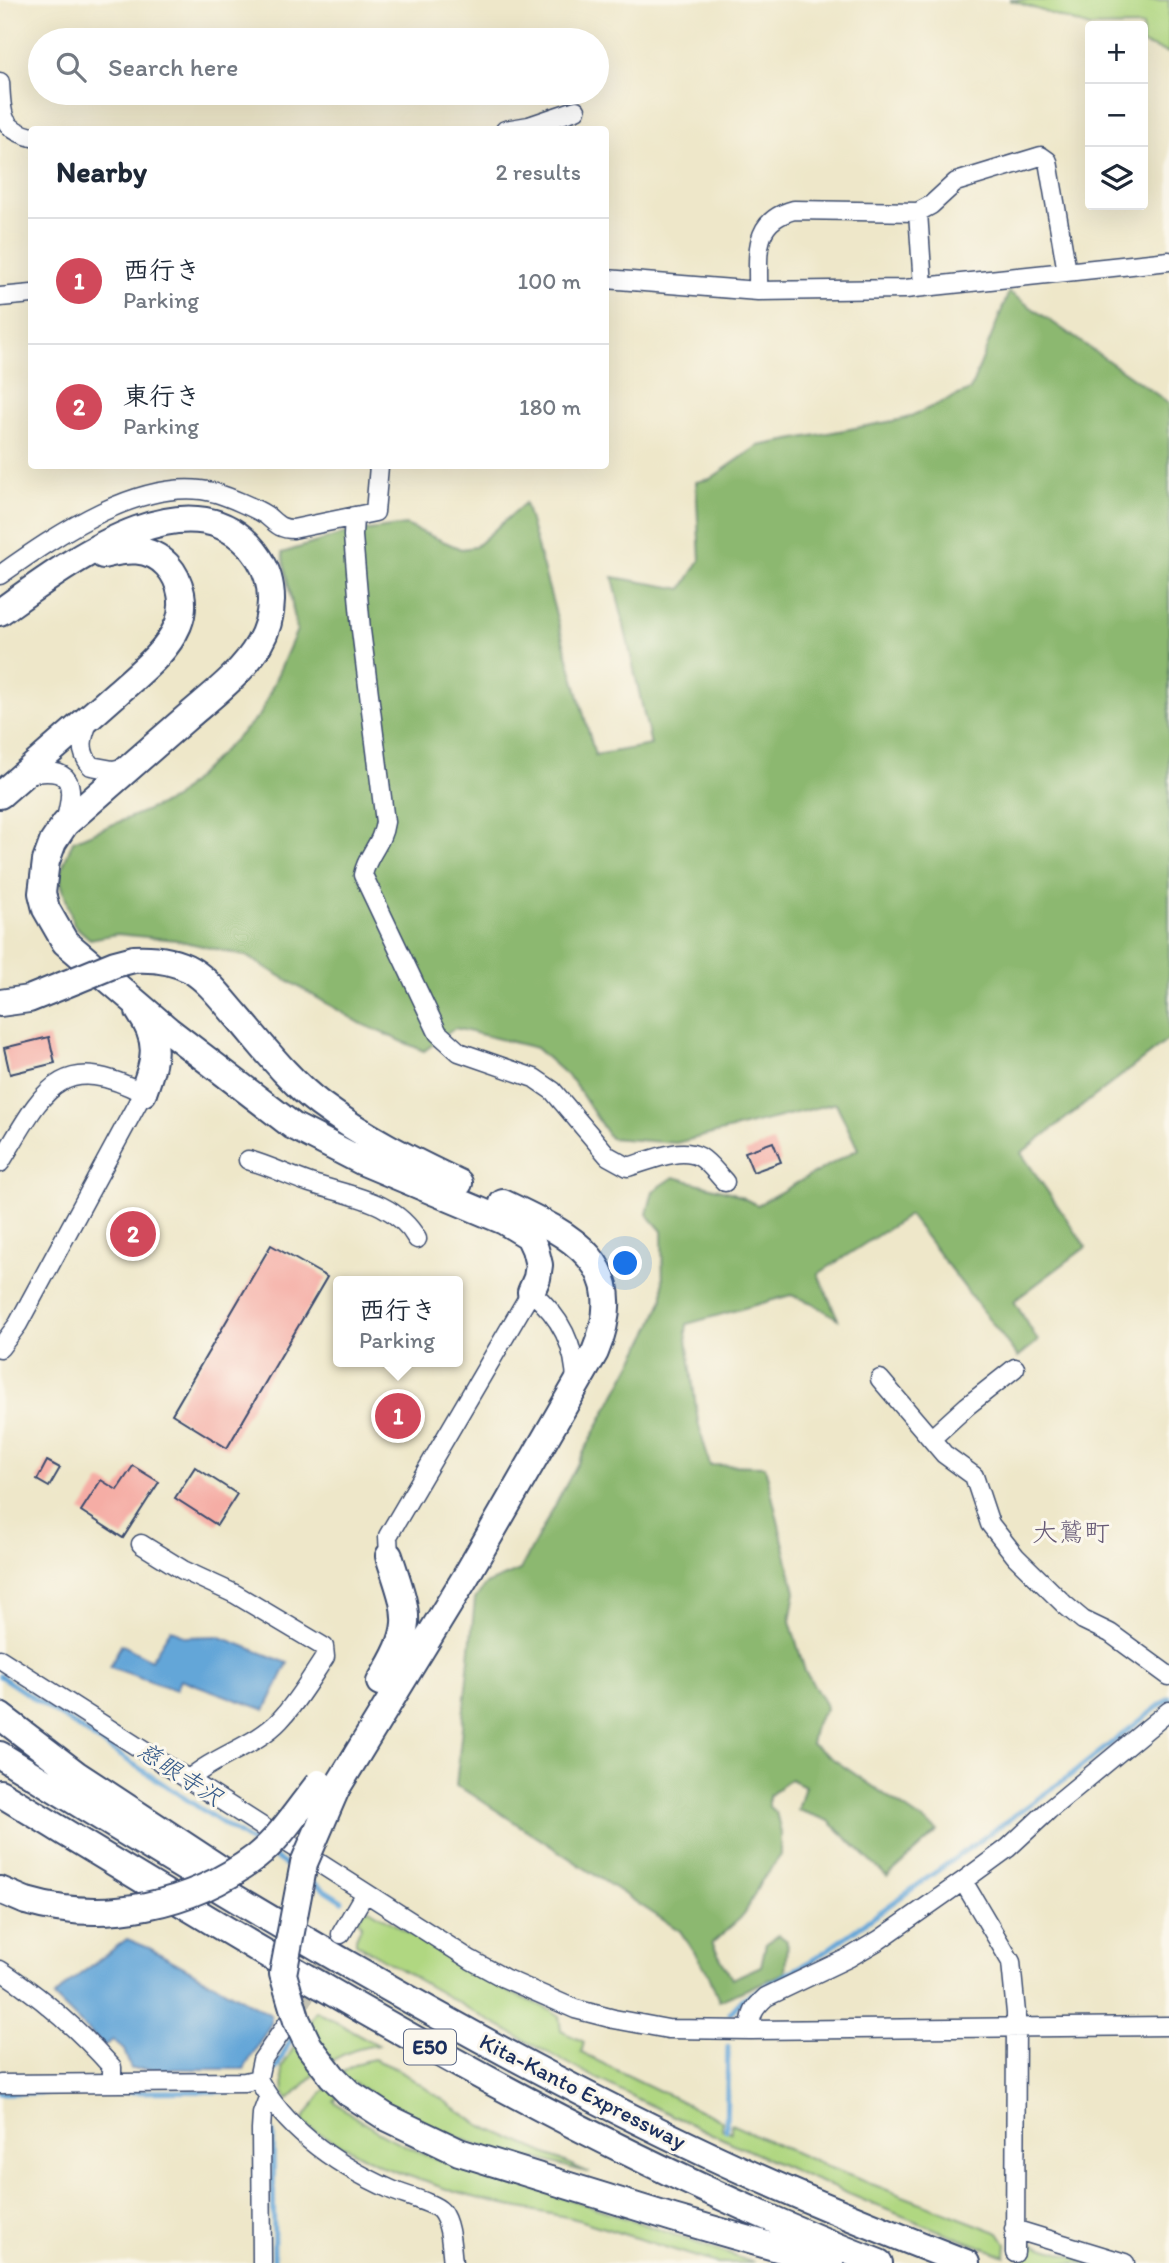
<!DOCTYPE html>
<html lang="en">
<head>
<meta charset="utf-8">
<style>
	:root { --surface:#fff; --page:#f2f2f3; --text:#1f2937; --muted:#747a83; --line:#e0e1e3; --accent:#d1495b }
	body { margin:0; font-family:Itim,"Klee One",sans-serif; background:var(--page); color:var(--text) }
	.controls { position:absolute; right:21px; top:21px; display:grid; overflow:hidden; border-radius:7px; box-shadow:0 7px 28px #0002 }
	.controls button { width:63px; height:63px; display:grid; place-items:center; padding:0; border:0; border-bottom:2px solid var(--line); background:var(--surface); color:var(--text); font:35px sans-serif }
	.you { position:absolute; left:626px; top:1264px; width:24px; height:24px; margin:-18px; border:5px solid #fff; border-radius:50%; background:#1a73e8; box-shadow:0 0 0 10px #1a73e833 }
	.badge { display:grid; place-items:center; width:46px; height:46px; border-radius:50%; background:var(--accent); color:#fff; font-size:23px; font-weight:700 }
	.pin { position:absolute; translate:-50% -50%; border:4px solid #fff; box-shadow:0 2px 7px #0006 }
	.popup { position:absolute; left:333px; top:1276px; width:130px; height:91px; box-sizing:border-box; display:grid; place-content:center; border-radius:7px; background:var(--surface); filter:drop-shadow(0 2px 5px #0005); font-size:23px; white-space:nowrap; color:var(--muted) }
	.popup b { font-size:26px; color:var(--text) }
	.popup::after { content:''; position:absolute; left:50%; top:100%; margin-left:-14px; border:14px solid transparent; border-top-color:var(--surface) }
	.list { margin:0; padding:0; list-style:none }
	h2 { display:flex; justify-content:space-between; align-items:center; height:91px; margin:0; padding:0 28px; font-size:30px }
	h2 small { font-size:23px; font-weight:400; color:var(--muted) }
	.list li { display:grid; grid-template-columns:46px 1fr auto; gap:21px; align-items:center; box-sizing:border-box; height:126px; padding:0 28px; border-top:2px solid var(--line) }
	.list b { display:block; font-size:26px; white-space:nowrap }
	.list p { margin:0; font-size:23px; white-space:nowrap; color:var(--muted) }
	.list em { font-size:23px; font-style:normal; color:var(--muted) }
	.icon { flex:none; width:38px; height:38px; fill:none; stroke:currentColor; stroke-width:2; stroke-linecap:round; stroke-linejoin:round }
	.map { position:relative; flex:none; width:1169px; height:2263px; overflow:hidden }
	.search { position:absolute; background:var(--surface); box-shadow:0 7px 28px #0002; left:28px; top:28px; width:581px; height:77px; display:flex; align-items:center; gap:18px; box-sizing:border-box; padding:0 24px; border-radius:38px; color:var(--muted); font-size:26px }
	.panel { position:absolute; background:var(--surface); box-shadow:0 7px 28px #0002; left:28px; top:126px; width:581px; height:343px; border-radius:7px }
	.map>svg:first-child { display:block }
</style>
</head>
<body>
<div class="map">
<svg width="1169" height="2263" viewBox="0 0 1169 2263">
	<rect width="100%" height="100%" fill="#fbf7ec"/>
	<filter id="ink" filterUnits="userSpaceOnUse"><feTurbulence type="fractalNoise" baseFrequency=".0143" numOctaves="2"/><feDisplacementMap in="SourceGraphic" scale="14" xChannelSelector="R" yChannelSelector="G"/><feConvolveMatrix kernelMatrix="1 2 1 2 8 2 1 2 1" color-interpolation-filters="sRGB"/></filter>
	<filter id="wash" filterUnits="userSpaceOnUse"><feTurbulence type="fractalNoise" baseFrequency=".00686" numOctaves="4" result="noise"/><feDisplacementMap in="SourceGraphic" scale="28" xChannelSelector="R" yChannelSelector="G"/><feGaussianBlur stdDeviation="1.57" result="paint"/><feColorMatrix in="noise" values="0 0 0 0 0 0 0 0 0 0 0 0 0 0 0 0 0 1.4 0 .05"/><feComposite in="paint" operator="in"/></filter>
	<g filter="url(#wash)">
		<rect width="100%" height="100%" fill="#eee7c9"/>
		<!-- green -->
		<path fill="#b0d781" stroke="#668370" stroke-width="2" d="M1010 0H1169V53L1143 44V26L1090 27Z
			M369 1909 504 1990 551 2010 559 2016 561 2031 584 2042 581 2053 722 2121V2129L731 2132V2124L825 2166 999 2233 1006 2244 1005 2256C882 2210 762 2159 644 2102 545 2054 450 1999 356 1943V1938L362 1924 358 1920 364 1911Z
			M316 2011 378 2045C332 2051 320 2070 288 2100L284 2093 282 2067Z
			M374 2059 397 2069 480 2125 590 2173 535 2158 523 2161 425 2126 352 2082 334 2101C402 2159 494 2176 578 2202 637 2221 696 2243 754 2263H716L572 2218 499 2204 455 2192 383 2167 309 2128 302 2121C319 2096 341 2063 374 2059Z
			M1033 2244 1095 2263H1025L1022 2255H1028Z"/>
		<!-- forest -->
		<path fill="#8cb86f" stroke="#547466" stroke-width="2" d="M1009 292 1169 403V1039L1021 1153 1086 1247 1014 1301 1038 1341 1018 1357 909 1215 818 1274 838 1319 812 1303 791 1295 687 1324 686 1332 698 1422 710 1465 765 1466 795 1592 790 1621 805 1671 825 1704 826 1709 815 1724 811 1744 938 1831 887 1877 829 1821 798 1810 805 1786 791 1779 769 1796V1807L776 1812 781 1833V1855L760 1883 744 1915 712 1943 732 1979 761 1966 766 1943 779 1935 787 1941 785 1973 719 2001 708 1973 680 1931 470 1793 456 1786 475 1599 486 1584 520 1570 651 1328 663 1298 662 1231 647 1214 653 1191 674 1177 733 1193 757 1205 858 1149 836 1103 676 1143 610 1138 573 1081 536 1048 455 1028 424 1051 362 1024 246 956 176 940 117 934 90 939 74 925 59 876 73 841 174 799 260 715 297 630 282 553 346 533 406 525 461 549 475 547 525 503 595 755 651 745 613 577 682 589 700 560 696 482 710 479 758 446 904 419 970 390Z"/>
		<!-- water -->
		<path fill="#63a6d8" stroke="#3f6a9b" stroke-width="2" d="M171 1629 186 1637 218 1636 288 1663 265 1710 180 1679 176 1690 110 1667 121 1644 151 1660Z
			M127 1939 149 1948 271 2015V2023L244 2069H131L124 2050 113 2040 104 2046 54 1997 70 1982Z"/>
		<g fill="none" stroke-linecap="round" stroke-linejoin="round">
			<!-- stream -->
			<path stroke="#63a6d8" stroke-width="5" d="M0 1676 257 1846
				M271 1855 295 1871
				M309 1880 342 1901
				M730 2013 743 1999 816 1958 1068 1777 1169 1698
				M276 2069 294 2033
				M0 2093 238 2091
				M726 2130 728 2047
				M273 2133 274 2263"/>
		</g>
		<g id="blocks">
			<!-- building -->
			<path fill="#f5ada5" d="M49 1037 55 1063 10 1074 4 1048Z
				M773 1142 781 1162 753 1172 745 1152Z
				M271 1245 327 1277 227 1448 172 1414Z
				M47 1461 60 1468 49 1487 37 1480Z
				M133 1466 159 1482 123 1538 81 1511 101 1480 117 1490Z
				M195 1467 237 1494 217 1525 175 1498Z"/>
		</g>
	</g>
	<g filter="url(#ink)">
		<use href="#blocks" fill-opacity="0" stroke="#3b4b6e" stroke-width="2"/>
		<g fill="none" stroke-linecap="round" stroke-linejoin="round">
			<!-- minor-tunnel -->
			<path stroke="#c4c2b4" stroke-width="18" stroke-dasharray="18 9" stroke-linecap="butt" d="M302 2002 334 1946"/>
			<defs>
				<path id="minor" d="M0 82C2 114 0 129 32 137
					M505 130 529 126 576 110
					M918 212 923 286
					M606 279 758 291 905 289 1169 261
					M758 291C759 255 751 221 794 210L918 212 931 205 956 182 1041 156 1048 161 1067 272
					M0 297 32 294
					M354 516 353 536 361 630 385 822C382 845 367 854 363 875L438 1033 459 1052 534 1078 553 1091 608 1156 628 1167C649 1161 680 1146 700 1157 710 1163 717 1174 725 1182
					M0 575C55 536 145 473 216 493 229 497 255 508 266 515 276 523 279 529 293 529L375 512 379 466
					M89 720C82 738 78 750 91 766L113 770 131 766
					M27 774C72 766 76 782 65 822
					M248 1160C270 1166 289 1176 310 1183 349 1196 395 1200 417 1239
					M0 1163C41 1097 56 1048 143 1093L18 1324 0 1348
					M880 1379 944 1454 974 1476 990 1524 1016 1557 1065 1605 1083 1620 1110 1633 1169 1676
					M932 1438 967 1406 1015 1368
					M141 1544 183 1570 235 1594 324 1647 325 1657C311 1678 297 1702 280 1720 257 1745 215 1756 188 1780
					M389 1556 388 1536 531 1292C560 1315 576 1347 576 1385
					M0 1659 471 1960 504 1978 575 2009 614 2019 668 2029 751 2030 1169 2026
					M963 1881 1011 1962 1016 2013 1015 2253
					M341 1934 365 1893
					M0 1970C40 1996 80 2031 112 2067V2082
					M298 2008 262 2060 258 2079C287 2132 338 2166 392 2190 403 2195 434 2203 441 2211 451 2224 451 2247 453 2263
					M751 2030C750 2014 754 2008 766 1997L850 1957 879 1940 963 1881 1008 1848 1049 1810 1169 1711
					M0 2084 245 2082 258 2079
					M1014 2229 1125 2263
					M262 2263 261 2130 262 2114 268 2098"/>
				<path id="highway" d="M0 612C62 568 196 463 259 558 276 584 274 618 259 644 242 674 210 697 185 719 145 754 105 789 65 824L53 842 46 861 42 893 46 909 65 942 168 1030 293 1126 361 1161 504 1221 529 1236 535 1249 539 1265 537 1278 531 1292
					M0 795C39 761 79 727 117 693 139 673 166 653 178 625 186 606 182 581 167 565 149 546 126 549 103 555
					M134 959C154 958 173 960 191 970 209 981 222 999 236 1015 263 1046 287 1079 320 1104 363 1136 410 1160 459 1183
					M0 1003 29 999 76 980
					M139 1011C161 1043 155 1059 143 1093
					M380 1682C415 1625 409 1617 389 1556
					M0 1716 76 1774 231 1876
					M0 1755C232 1898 466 2041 713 2157 796 2196 881 2230 966 2263
					M336 1789 465 1578 595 1352C632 1264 573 1236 503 1203
					M0 1793C284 1965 568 2143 879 2263
					M0 1890 26 1901
					M349 2093 386 2117 459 2152 673 2218 830 2263"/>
			</defs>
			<!-- minor casing -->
			<use href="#minor" stroke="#3b4b6e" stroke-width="21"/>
			<!-- highway casing -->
			<use href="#highway" stroke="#3b4b6e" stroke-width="30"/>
			<!-- minor -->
			<use href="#minor" stroke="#fff" stroke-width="18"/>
			<!-- highway -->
			<use href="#highway" stroke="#fff" stroke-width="26"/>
			<defs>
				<path id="highway-bridge" d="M76 980 115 964 134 959
					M336 1789 304 1863 283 1974 297 2021 309 2046 332 2076 349 2093
					M26 1901C104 1924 191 1906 256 1857 281 1837 299 1808 319 1783"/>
			</defs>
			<!-- highway-bridge casing -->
			<use href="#highway-bridge" stroke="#3b4b6e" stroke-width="30" stroke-linecap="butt"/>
			<!-- highway-bridge -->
			<use href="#highway-bridge" stroke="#fff" stroke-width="26"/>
		</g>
	</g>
	<g text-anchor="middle" stroke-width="6" stroke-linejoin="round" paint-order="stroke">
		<!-- shield labels -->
		<rect fill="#fbf7ec" stroke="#5e6b89" stroke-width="2" x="404" y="2029.5" width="52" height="35" rx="5"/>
		<g font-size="21" font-weight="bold" fill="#1b2f5e">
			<text x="430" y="2054">E50</text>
		</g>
		<!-- street labels -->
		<g font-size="23" fill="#1b2f5e" stroke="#fbf7ec">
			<text transform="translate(583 2091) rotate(27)" y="8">Kita-Kanto Expressway</text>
		</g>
		<!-- water labels -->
		<g font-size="24" font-style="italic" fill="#345989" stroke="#fbf7ec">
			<text transform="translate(180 1774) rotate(33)" y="8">慈眼寺沢</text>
		</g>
		<!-- quarter labels -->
		<g font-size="26" fill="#675b77" stroke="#fbf7ec">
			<text x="1071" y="1541">大鷲町</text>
		</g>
	</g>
</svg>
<div class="controls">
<button>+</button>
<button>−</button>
<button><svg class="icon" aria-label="layers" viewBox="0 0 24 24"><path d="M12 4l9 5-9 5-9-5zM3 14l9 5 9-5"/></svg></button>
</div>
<div class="you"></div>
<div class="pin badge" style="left:398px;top:1416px">1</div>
<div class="popup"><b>西行き</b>Parking</div>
<div class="pin badge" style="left:133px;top:1234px">2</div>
<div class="search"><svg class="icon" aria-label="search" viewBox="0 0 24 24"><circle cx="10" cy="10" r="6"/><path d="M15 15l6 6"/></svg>Search here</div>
<section class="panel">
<h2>Nearby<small>2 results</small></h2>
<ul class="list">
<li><span class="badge">1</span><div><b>西行き</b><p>Parking</p></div><em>100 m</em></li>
<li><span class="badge">2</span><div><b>東行き</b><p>Parking</p></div><em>180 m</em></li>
</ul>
</section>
</div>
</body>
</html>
